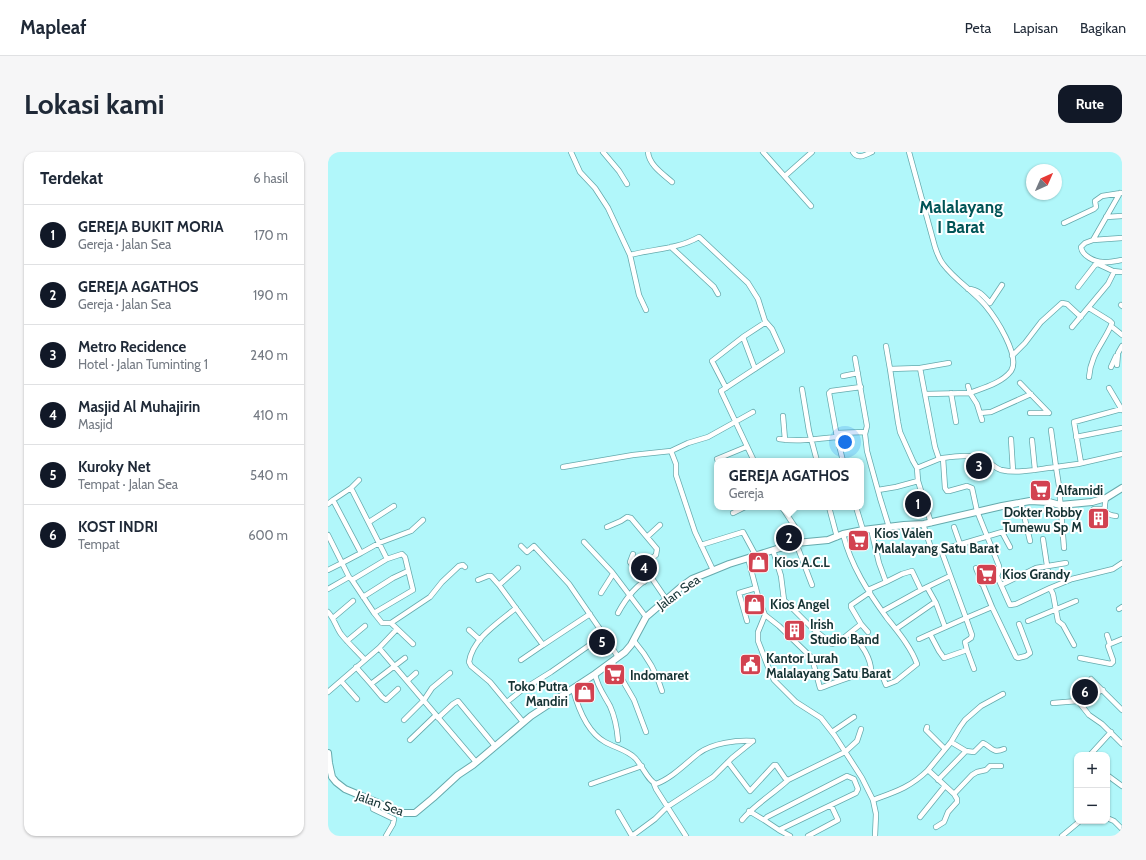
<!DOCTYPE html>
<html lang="id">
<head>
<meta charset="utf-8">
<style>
	:root { --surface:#fff; --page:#f6f6f7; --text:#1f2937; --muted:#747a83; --line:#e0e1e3; --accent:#111827 }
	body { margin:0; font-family:Cabin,sans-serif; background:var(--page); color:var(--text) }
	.controls { position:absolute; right:12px; bottom:12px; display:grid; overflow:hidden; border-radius:8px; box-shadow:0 1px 3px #0004 }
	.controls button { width:36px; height:36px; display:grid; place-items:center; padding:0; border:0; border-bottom:1px solid var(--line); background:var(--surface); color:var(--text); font:20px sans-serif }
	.compass { position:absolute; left:698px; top:12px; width:36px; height:36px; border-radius:50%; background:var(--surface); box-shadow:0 1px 3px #0004; rotate:45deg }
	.you { position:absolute; left:517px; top:290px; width:14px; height:14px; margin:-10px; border:3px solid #fff; border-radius:50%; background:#1a73e8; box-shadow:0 0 0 6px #1a73e833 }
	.badge { display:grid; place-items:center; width:26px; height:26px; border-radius:50%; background:var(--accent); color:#fff; font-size:13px; font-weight:700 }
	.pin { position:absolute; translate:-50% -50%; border:2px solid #fff; box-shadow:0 1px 4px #0006 }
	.popup { position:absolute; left:386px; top:306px; width:150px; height:52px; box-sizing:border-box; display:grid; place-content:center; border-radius:8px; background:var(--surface); filter:drop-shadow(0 1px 3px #0005); font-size:13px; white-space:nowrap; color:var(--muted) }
	.popup b { font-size:15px; color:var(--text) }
	.popup::after { content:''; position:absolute; left:50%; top:100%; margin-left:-8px; border:8px solid transparent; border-top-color:var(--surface) }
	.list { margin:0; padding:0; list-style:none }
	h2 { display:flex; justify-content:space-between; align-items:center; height:52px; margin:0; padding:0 16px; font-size:17px }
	h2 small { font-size:13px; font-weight:400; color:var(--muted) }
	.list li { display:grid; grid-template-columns:26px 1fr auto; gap:12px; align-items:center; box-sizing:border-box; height:60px; padding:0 16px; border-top:1px solid var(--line) }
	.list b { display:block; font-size:15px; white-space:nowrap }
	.list p { margin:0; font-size:13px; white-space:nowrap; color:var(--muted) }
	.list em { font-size:13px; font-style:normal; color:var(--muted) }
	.map { position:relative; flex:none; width:794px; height:684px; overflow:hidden; border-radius:12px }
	header { display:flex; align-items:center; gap:24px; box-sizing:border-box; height:56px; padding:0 20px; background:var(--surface); border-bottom:1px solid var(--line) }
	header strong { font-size:19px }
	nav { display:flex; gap:22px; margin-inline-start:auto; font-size:14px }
	.intro { display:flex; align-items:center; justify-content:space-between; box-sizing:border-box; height:96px; padding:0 24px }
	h1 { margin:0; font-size:28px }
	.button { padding:10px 18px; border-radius:12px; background:var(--accent); color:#fff; font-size:14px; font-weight:700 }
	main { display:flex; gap:24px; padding:0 24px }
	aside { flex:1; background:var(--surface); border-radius:12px; box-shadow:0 1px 3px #0004 }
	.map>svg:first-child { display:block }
</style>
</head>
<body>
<header>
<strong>Mapleaf</strong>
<nav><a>Peta</a><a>Lapisan</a><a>Bagikan</a></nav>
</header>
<div class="intro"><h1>Lokasi kami</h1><a class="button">Rute</a></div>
<main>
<aside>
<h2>Terdekat<small>6 hasil</small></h2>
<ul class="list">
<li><span class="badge">1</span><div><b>GEREJA BUKIT MORIA</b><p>Gereja · Jalan Sea</p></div><em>170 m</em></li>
<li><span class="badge">2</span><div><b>GEREJA AGATHOS</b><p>Gereja · Jalan Sea</p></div><em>190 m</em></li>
<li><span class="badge">3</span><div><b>Metro Recidence</b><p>Hotel · Jalan Tuminting 1</p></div><em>240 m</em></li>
<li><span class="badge">4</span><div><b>Masjid Al Muhajirin</b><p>Masjid</p></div><em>410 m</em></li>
<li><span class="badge">5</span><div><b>Kuroky Net</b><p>Tempat · Jalan Sea</p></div><em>540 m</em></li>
<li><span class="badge">6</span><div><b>KOST INDRI</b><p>Tempat</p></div><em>600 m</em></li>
</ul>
</aside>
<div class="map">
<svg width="794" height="684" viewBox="0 0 794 684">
	<rect width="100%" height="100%" fill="#b1f7fa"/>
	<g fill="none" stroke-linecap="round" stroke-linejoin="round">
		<defs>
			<path id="minor" d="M243 0 252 20 267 36 280 56 302 103
				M275 0 291 19 299 32
				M320 0C321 13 335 22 344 30
				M435 0 483 54
				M525 0C530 8 537 3 544 0
				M581 0 607 95C609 101 611 107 615 112 627 128 644 138 657 153 667 165 693 204 683 219 674 231 655 236 642 241L649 252 654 268
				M457 24 484 0
				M792 41 765 88 757 91 753 95C754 104 767 110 775 110 781 111 788 109 794 108
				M778 65 794 64
				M736 71 766 57 768 55 767 49 774 44 793 41
				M765 88 794 86
				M343 95 386 135 390 142
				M750 135 767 113 770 112 785 119
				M640 137C650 137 656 144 662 151L674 133
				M793 153 794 154
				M761 156 782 169 784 171C776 191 763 201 761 225
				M318 158 311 143 302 103C325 97 350 97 371 85L420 131 430 147 437 169 444 177 454 199 393 239 426 309
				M783 174 794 183
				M744 175 780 132 785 122V119L794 120
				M558 194 562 217
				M684 204 697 191 713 170 734 151 739 152 753 165
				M527 206 539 274 537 282 539 299 552 346 561 375
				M789 213 790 201 794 194
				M783 215 788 204
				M592 216 621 211
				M427 217 415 185 438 170
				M515 224 530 221
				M692 231 721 261H702
				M398 236 384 209 415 185
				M781 236 794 258
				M474 237 481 279 489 309
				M623 241 628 270
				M598 242 642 241 640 234
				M652 261 663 260 703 242
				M455 264 457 288
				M509 281 537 280
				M748 285 794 276
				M451 287C470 290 490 287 509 285
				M683 287 685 319
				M704 288 707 318
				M343 299 360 291 380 285 425 260
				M615 306C629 304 644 302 657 308 663 311 667 316 673 318 690 322 711 317 728 315L723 278
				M390 309 389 307 418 295
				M515 309 509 285 501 241 503 239 533 235
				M753 311 746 270 794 257
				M235 315 305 303 343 299 348 312V323L367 380 385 418
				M589 316 611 307
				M23 336 31 328
				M550 338 568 335 590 329
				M778 346C776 357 774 362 788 364
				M5 348 23 336 51 391 83 379 95 368
				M693 350 702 389
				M0 352 5 348 33 401 14 411 0 383
				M454 355 467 375 473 390
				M501 355 509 385
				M528 355 535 378
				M766 357H776
				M405 361 417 355
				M41 370 66 354
				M603 371 590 329 589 316 585 309 572 280 570 270 562 217 592 216 607 295 611 307 615 306 617 336 619 339H621L639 334 644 336 649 359 671 414V419L669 424 682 453 688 452 722 436 725 442 730 469 735 473 746 493
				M595 372 604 399 606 400 613 398
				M279 375 293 369 299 365 303 366 329 397 328 403 319 410 323 425
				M626 375 632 392
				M543 377 551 411 558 430 574 422 584 419 593 438 555 459
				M319 385 332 373
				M715 387 720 420
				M256 390 284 420 318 465
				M468 391 484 433
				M373 393 415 380 428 404
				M193 394 199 400 206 394 241 432 276 483
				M736 396 731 334 728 315 750 312 794 302
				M445 398 453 424 456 448 484 476 504 492 513 488 533 472 523 455V453L542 440
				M33 401 51 391 59 407
				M305 402 302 410 316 430
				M420 406 431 448 437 463 430 480V489L442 520 446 528 468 550 493 566 507 584 534 626 545 648 548 662 547 684
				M0 418 14 411 21 425 24 428 46 461 85 438 77 405 74 402 59 407 24 428
				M150 428 160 424H163L171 433 215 493 262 462
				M654 432 669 424
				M171 433 190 416
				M673 433 708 416 738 411
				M599 435 608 451
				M722 436 744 427 785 417 794 411
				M0 437 21 425
				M540 438 558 430
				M593 438 622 424
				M273 441 285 422
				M35 445 65 426 80 419
				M664 455 688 505 690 506 698 504 702 501 691 472
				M188 456C170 471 145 486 141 510L143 514 162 530 195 570
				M791 457 794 455
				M0 460C6 466 8 475 13 482 20 491 29 499 37 508
				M46 461 54 471H63L85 492
				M290 461C298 446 308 433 323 425L338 447
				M437 463 451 474 484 506 492 536C508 531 540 515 554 523L558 533 568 529 589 512C583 495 570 480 559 466 540 440 523 414 515 382
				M5 466 25 449
				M419 469 411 441 428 436
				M700 469 748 449
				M63 471 102 445 114 430 131 414 135 413 137 415
				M533 472 540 480
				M568 477 607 450 608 451 617 475
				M141 478 152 488
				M523 481C533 491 544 507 543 521
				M602 482 638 466 613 398 674 380 682 395
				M779 483 782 492 794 487
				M591 487 602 482 611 499 616 506 639 498 646 517
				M19 489 37 474
				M306 489C318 503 329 521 334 539
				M51 496 69 477
				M639 498 637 490 643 486 644 483 638 466 664 455 648 416
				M752 506 783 512 785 510V508L780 494 782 492
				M193 508 215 493
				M284 510 306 548 318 580
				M28 515 43 532 77 506
				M267 522C269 534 276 543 282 554 287 565 289 576 290 588
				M763 527 794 558
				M13 529 29 547
				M79 529 88 521
				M43 532 54 545 58 548 70 537
				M245 537C250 556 259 580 277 590 288 596 299 598 307 606 314 613 320 629 328 632 344 626 357 612 371 601 385 591 408 588 425 589
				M0 540 51 496 148 610
				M750 549 775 538
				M179 550 194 538 223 520 276 483 290 505
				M725 551 750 549 761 563 774 572 794 592
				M110 566 125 552 130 549 167 594
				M76 568 96 548 104 536 122 521
				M599 575 598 578 617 597
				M504 580 526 565
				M82 588 108 563
				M623 590 638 599 646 600 655 591C664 595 664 602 676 597
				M762 603 783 580
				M400 610 422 639 446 613H448L457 626 460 628 517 600 529 589 533 577
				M600 618 623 590 632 575 637 568 653 554 675 542
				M779 623 794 634
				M610 628 638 599
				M263 632 314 614
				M326 632 328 637 358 684
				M44 648 45 657 66 667 65 672 58 684
				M545 648C567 640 583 635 600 618L626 642 644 623 649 620 658 618 662 614H673
				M421 659 436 668
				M290 660 304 684
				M592 665 617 634
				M779 666 786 669 794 677
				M414 668C426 653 445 642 460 628
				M608 675 616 670 620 660 629 650V647L626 642
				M451 678 528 641 530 637 526 627 519 624 439 665 436 668 451 678 462 684
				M304 684 327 667 339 655 385 625 404 606 425 589
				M480 684 510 668 503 653
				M734 684 752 669"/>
			<path id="major" d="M0 601 1 611 4 625 8 630 17 637 74 661H87L105 646 130 623 145 613 203 564 267 522 297 500 303 493 318 465 353 435 364 427 379 421 401 412 468 391 500 388 515 382 535 378 576 373 596 372 674 354 702 349 721 350 732 353 764 350 778 346 794 336"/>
		</defs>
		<!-- minor casing -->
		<use href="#minor" stroke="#66aaad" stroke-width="6"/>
		<!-- major casing -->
		<use href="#major" stroke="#66aaad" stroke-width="8"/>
		<!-- minor -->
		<use href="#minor" stroke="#fff" stroke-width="4.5"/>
		<!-- major -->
		<use href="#major" stroke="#fff" stroke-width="6"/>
	</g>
	<!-- icons -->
	<defs>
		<symbol id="supermarket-square" viewBox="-11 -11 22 22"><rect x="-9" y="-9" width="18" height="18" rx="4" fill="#d24250" stroke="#fff"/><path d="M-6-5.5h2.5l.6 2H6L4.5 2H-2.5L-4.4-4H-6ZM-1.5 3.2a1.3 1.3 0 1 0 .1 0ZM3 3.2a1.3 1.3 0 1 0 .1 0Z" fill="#fff"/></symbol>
		<symbol id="building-square" viewBox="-11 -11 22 22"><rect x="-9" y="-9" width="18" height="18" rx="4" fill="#d24250" stroke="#fff"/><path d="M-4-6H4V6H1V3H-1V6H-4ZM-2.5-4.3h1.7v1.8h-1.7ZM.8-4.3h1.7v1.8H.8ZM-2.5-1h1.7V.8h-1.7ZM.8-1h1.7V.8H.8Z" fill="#fff"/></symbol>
		<symbol id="shop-square" viewBox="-11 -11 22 22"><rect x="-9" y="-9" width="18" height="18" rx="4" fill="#d24250" stroke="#fff"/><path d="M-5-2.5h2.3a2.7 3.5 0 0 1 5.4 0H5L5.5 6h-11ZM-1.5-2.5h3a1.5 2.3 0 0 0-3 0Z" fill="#fff"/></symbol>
		<symbol id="civic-square" viewBox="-11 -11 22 22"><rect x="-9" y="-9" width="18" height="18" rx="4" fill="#d24250" stroke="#fff"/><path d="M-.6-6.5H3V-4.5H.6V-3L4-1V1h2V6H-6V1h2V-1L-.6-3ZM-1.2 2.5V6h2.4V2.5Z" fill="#fff"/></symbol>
	</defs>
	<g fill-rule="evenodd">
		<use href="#supermarket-square" x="700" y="326" width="25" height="25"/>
		<use href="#building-square" x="758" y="354" width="25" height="25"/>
		<use href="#supermarket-square" x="518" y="376" width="25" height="25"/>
		<use href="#shop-square" x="418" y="398" width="25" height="25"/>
		<use href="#supermarket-square" x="646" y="410" width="25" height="25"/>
		<use href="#shop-square" x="414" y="440" width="25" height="25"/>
		<use href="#building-square" x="454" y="466" width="25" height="25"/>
		<use href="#civic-square" x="410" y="500" width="25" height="25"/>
		<use href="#supermarket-square" x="274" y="510" width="25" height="25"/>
		<use href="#shop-square" x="244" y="528" width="25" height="25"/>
	</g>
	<g text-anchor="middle" stroke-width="4" stroke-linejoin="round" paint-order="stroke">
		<!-- poi labels -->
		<g font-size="13" font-weight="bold" fill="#163334" stroke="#fff" text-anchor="start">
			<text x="728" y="343">Alfamidi</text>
			<text x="754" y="365" text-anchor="end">Dokter Robby<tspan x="754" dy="15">Tumewu Sp M</tspan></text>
			<text x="546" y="386">Kios Valen<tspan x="546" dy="15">Malalayang Satu Barat</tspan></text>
			<text x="446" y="415">Kios A.C.L</text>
			<text x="674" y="427">Kios Grandy</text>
			<text x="442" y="457">Kios Angel</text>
			<text x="482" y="477">Irish<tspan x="482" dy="15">Studio Band</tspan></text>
			<text x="438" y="511">Kantor Lurah<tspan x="438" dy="15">Malalayang Satu Barat</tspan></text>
			<text x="302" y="528">Indomaret</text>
			<text x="240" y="539" text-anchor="end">Toko Putra<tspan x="240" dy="15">Mandiri</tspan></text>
		</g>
		<!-- street labels -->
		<g font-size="13" fill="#163334" stroke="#fff">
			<text transform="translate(350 440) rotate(-36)" y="5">Jalan Sea</text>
			<text transform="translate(52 651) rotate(20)" y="5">Jalan Sea</text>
		</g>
		<!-- district labels -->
		<g font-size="17" font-weight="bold" fill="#005457" stroke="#fff">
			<text x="633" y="61">Malalayang<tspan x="633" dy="20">I Barat</tspan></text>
		</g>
	</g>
</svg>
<div class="controls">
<button>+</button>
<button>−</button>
</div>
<svg class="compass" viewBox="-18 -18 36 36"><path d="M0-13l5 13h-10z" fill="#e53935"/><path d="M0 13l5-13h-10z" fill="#747a83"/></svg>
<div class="you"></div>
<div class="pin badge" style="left:590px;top:352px">1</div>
<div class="pin badge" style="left:461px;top:386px">2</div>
<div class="popup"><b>GEREJA AGATHOS</b>Gereja</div>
<div class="pin badge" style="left:651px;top:314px">3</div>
<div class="pin badge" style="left:316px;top:416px">4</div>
<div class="pin badge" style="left:274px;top:490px">5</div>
<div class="pin badge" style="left:757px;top:540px">6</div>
</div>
</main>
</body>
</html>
